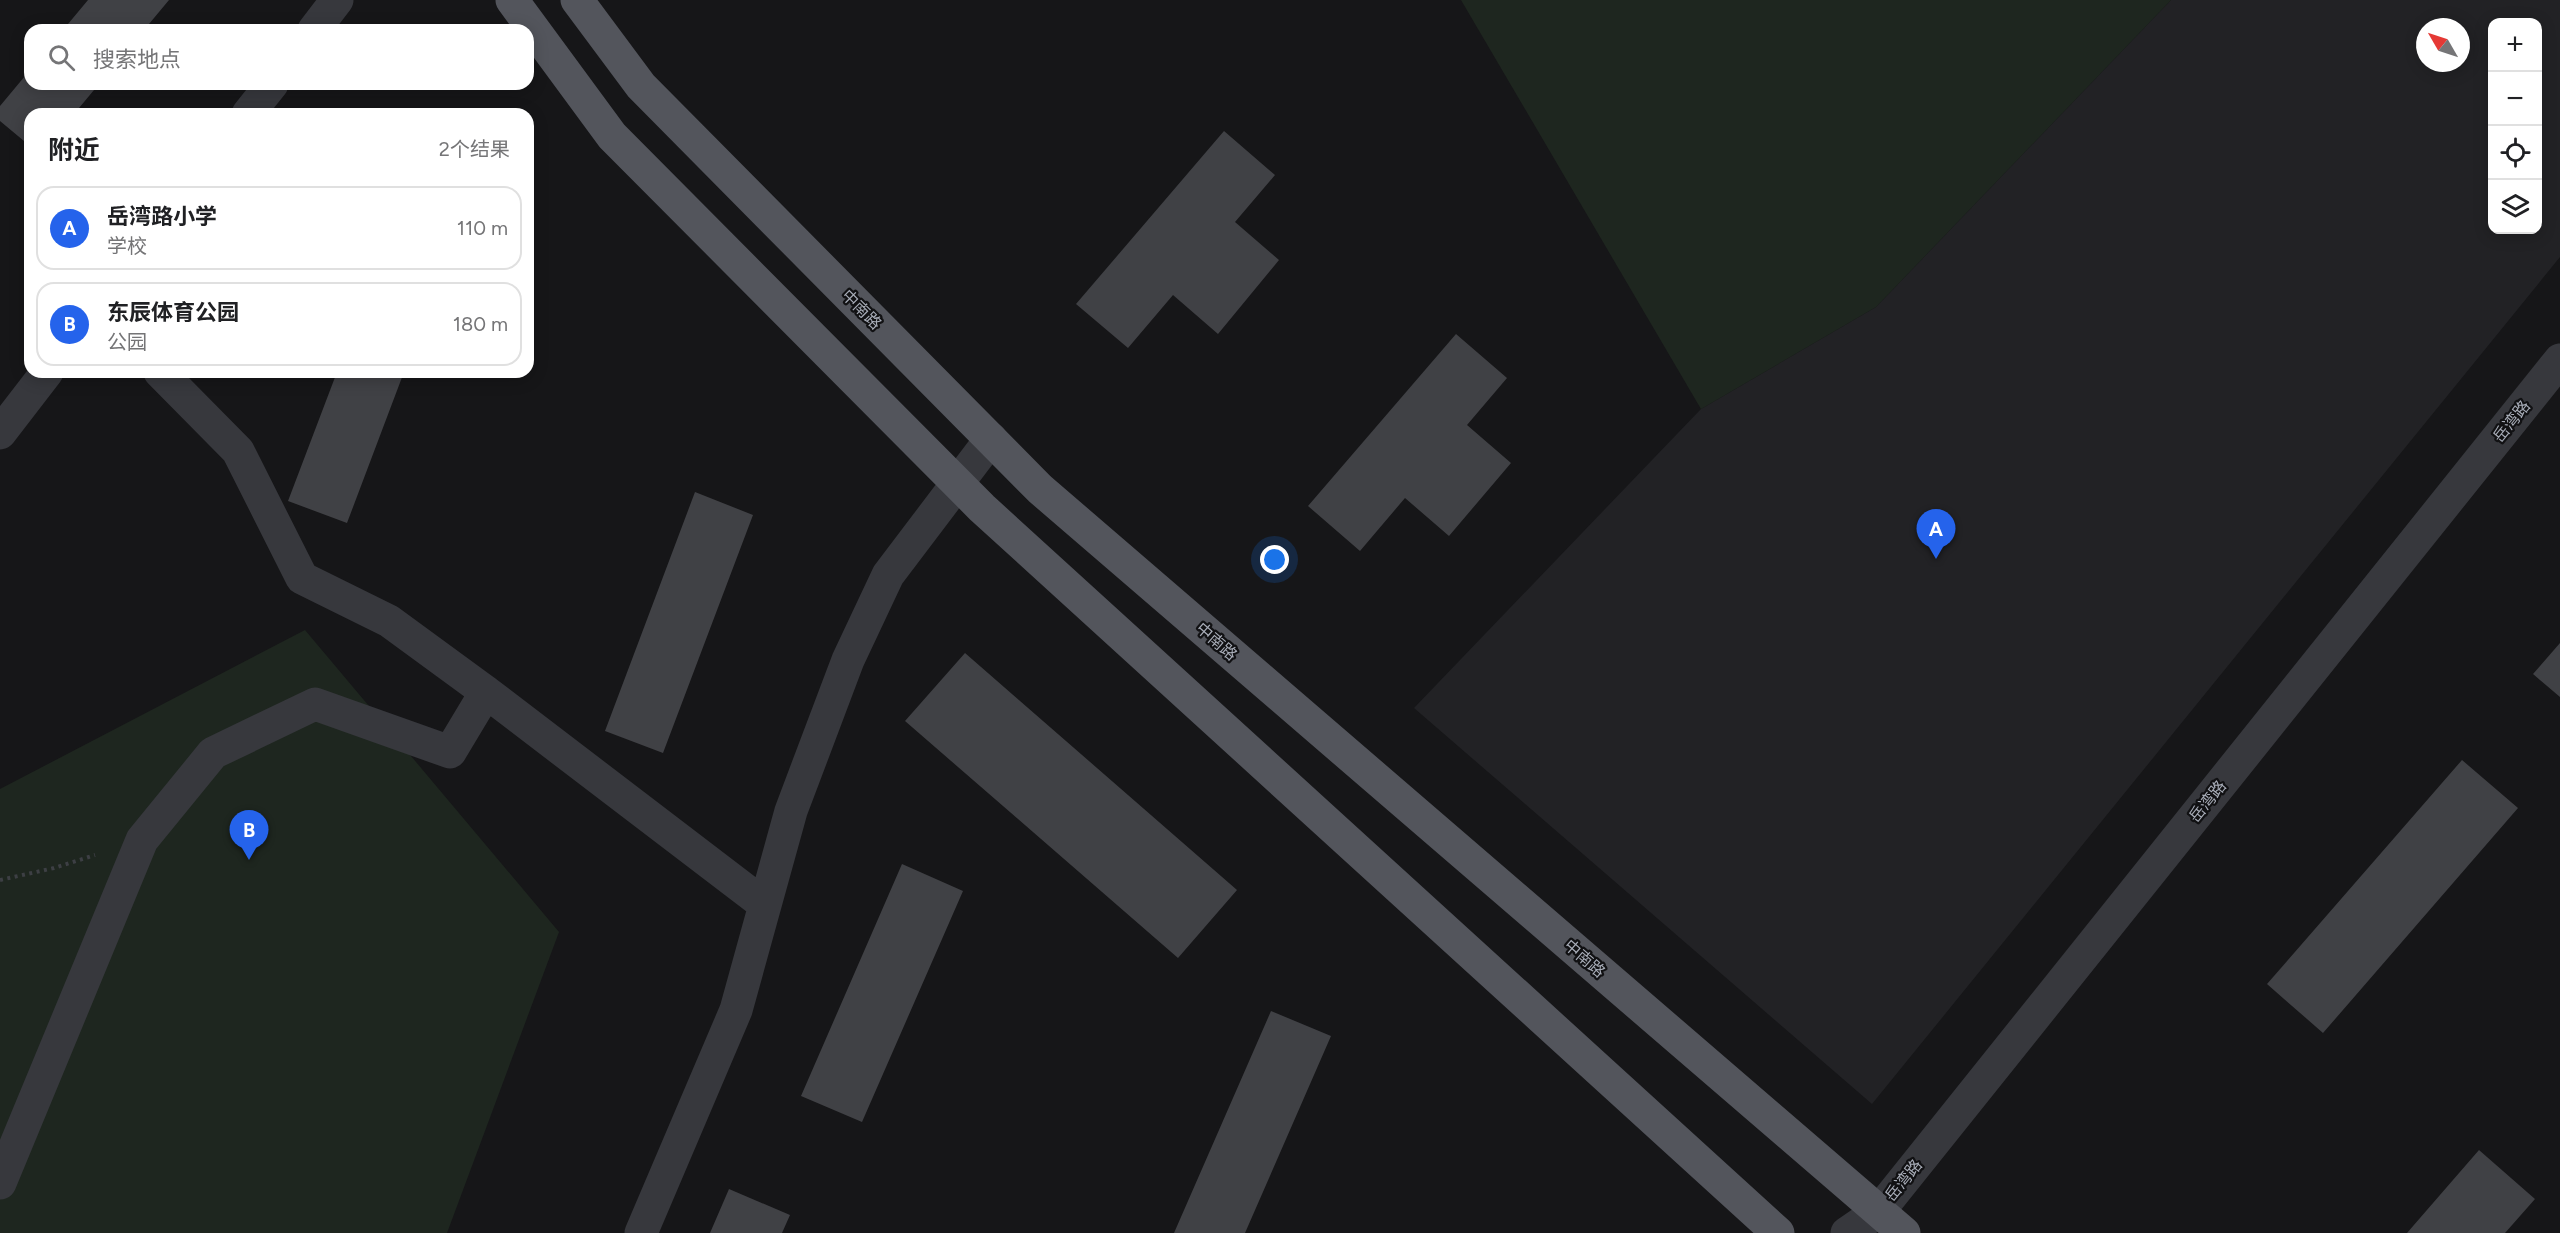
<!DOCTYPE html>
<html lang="zh">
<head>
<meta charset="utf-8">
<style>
	:root { --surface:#fff; --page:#f6f6f6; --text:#202124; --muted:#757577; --line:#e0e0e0; --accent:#2563eb }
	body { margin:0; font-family:Figtree,"Noto Sans SC",sans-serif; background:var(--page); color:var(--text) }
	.controls { position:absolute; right:18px; top:18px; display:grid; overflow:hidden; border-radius:12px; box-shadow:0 3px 15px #0003 }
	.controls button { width:54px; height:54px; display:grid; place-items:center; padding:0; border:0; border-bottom:2px solid var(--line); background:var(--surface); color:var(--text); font:30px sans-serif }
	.compass { position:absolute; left:2416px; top:18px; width:54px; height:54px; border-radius:50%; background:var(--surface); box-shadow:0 3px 15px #0003; rotate:309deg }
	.you { position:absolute; left:1275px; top:560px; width:21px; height:21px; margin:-15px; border:4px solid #fff; border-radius:50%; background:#1a73e8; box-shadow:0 0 0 9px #1a73e833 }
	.badge { display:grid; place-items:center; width:39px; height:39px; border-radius:50%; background:var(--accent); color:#fff; font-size:20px; font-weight:700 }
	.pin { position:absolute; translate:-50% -50px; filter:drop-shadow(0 2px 3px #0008) }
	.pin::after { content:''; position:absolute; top:32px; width:21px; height:18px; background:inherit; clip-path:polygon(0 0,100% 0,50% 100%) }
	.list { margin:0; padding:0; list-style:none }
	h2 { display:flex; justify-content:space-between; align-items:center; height:78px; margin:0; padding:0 24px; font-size:26px }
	h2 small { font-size:20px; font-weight:400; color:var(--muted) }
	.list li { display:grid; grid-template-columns:39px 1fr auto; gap:18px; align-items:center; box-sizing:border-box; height:84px; margin:0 12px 12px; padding:0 12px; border:2px solid var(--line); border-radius:18px }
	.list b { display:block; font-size:22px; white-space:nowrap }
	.list p { margin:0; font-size:20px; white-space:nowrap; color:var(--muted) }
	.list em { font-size:20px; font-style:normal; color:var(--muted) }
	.icon { flex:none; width:33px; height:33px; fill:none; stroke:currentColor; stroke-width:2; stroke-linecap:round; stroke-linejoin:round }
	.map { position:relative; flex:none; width:2560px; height:1233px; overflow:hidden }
	.search { position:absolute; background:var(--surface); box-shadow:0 3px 15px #0003; left:24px; top:24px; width:510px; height:66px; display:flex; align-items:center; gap:15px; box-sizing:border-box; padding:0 21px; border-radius:18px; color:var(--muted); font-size:22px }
	.panel { position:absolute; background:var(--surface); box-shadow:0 3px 15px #0003; left:24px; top:108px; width:510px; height:270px; border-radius:18px }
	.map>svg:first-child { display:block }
</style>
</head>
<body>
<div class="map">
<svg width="2560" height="1233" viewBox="0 0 2560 1233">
	<rect width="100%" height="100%" fill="#161618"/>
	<!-- built -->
	<path fill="#222225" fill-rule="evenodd" d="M2171 0H2560V257L1872 1104 1414 708 1701 409 1876 307ZM2492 22H2538V230H2492ZM2425 27H2461V63H2425Z"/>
	<!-- green -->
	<path fill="#1e261f" d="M1461 0H2171L1876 307 1701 409Z
		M305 630 559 932 447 1233H0V789Z"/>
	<!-- building -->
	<path fill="#404145" d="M88 0H169L144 30H63Z
		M30 70V84H99L74 114H30V146L0 121V106Z
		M1224 131 1275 175 1235 222 1279 260 1218 334 1173 295 1128 348 1076 304Z
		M1456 334 1507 378 1467 425 1511 463 1449 536 1405 498 1360 551 1308 506Z
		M337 372H404L347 523 288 501Z
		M695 492 753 515 663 753 605 731Z
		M2560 643V697L2533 674Z
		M965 653 1237 890 1178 958 905 721Z
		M2462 760 2518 808 2323 1033 2267 984Z
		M902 864 963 891 862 1122 801 1096Z
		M1271 1011 1331 1036 1245 1233H1174Z
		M2479 1150 2535 1199 2505 1233H2407Z
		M729 1189 790 1215 782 1233H710Z"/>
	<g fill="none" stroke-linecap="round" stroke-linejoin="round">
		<!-- path -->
		<path stroke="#3d3f44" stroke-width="4" stroke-dasharray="3 4.5" stroke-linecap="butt" d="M0 880 54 868 95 855"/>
		<!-- minor -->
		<path stroke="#37383d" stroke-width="33" d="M314 30 337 0
			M248 114 272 84
			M160 372 238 451 302 578 389 621 486 692 765 905
			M0 433 47 372
			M0 1183 142 840 213 753 315 704 450 752 486 692
			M641 1233 736 1010 791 811 848 660 888 575 991 439
			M1847 1233 1879 1211 2560 360"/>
		<!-- major -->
		<path stroke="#53555c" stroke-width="33" d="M512 0 612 136 982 508 1778 1233
			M577 0 641 86 1040 489 1904 1233"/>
	</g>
	<g text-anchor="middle" stroke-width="4.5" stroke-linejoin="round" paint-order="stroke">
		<!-- street labels -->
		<g font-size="16" fill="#a8adb8" stroke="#111113">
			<text transform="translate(862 309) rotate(45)" y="6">中南路</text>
			<text transform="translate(2511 421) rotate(-51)" y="6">岳湾路</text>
			<text transform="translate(1217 641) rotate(41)" y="6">中南路</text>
			<text transform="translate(2207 801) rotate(-51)" y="6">岳湾路</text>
			<text transform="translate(1585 958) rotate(41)" y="6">中南路</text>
			<text transform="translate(1903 1180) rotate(-51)" y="6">岳湾路</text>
		</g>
	</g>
</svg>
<div class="controls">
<button>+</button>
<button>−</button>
<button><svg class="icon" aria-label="locate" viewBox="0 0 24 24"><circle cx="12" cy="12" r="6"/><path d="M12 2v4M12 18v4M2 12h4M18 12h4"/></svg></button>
<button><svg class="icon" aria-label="layers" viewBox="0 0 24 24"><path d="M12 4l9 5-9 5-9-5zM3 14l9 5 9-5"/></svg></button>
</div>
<svg class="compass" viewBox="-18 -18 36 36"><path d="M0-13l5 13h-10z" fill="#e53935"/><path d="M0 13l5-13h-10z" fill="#757577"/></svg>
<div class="you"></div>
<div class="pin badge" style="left:1936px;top:559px">A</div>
<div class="pin badge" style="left:249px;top:860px">B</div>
<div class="search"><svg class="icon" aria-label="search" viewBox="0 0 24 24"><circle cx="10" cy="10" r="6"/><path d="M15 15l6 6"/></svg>搜索地点</div>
<section class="panel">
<h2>附近<small>2个结果</small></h2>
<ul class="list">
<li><span class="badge">A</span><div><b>岳湾路小学</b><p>学校</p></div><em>110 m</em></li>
<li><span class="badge">B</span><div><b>东辰体育公园</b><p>公园</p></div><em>180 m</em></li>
</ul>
</section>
</div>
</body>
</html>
